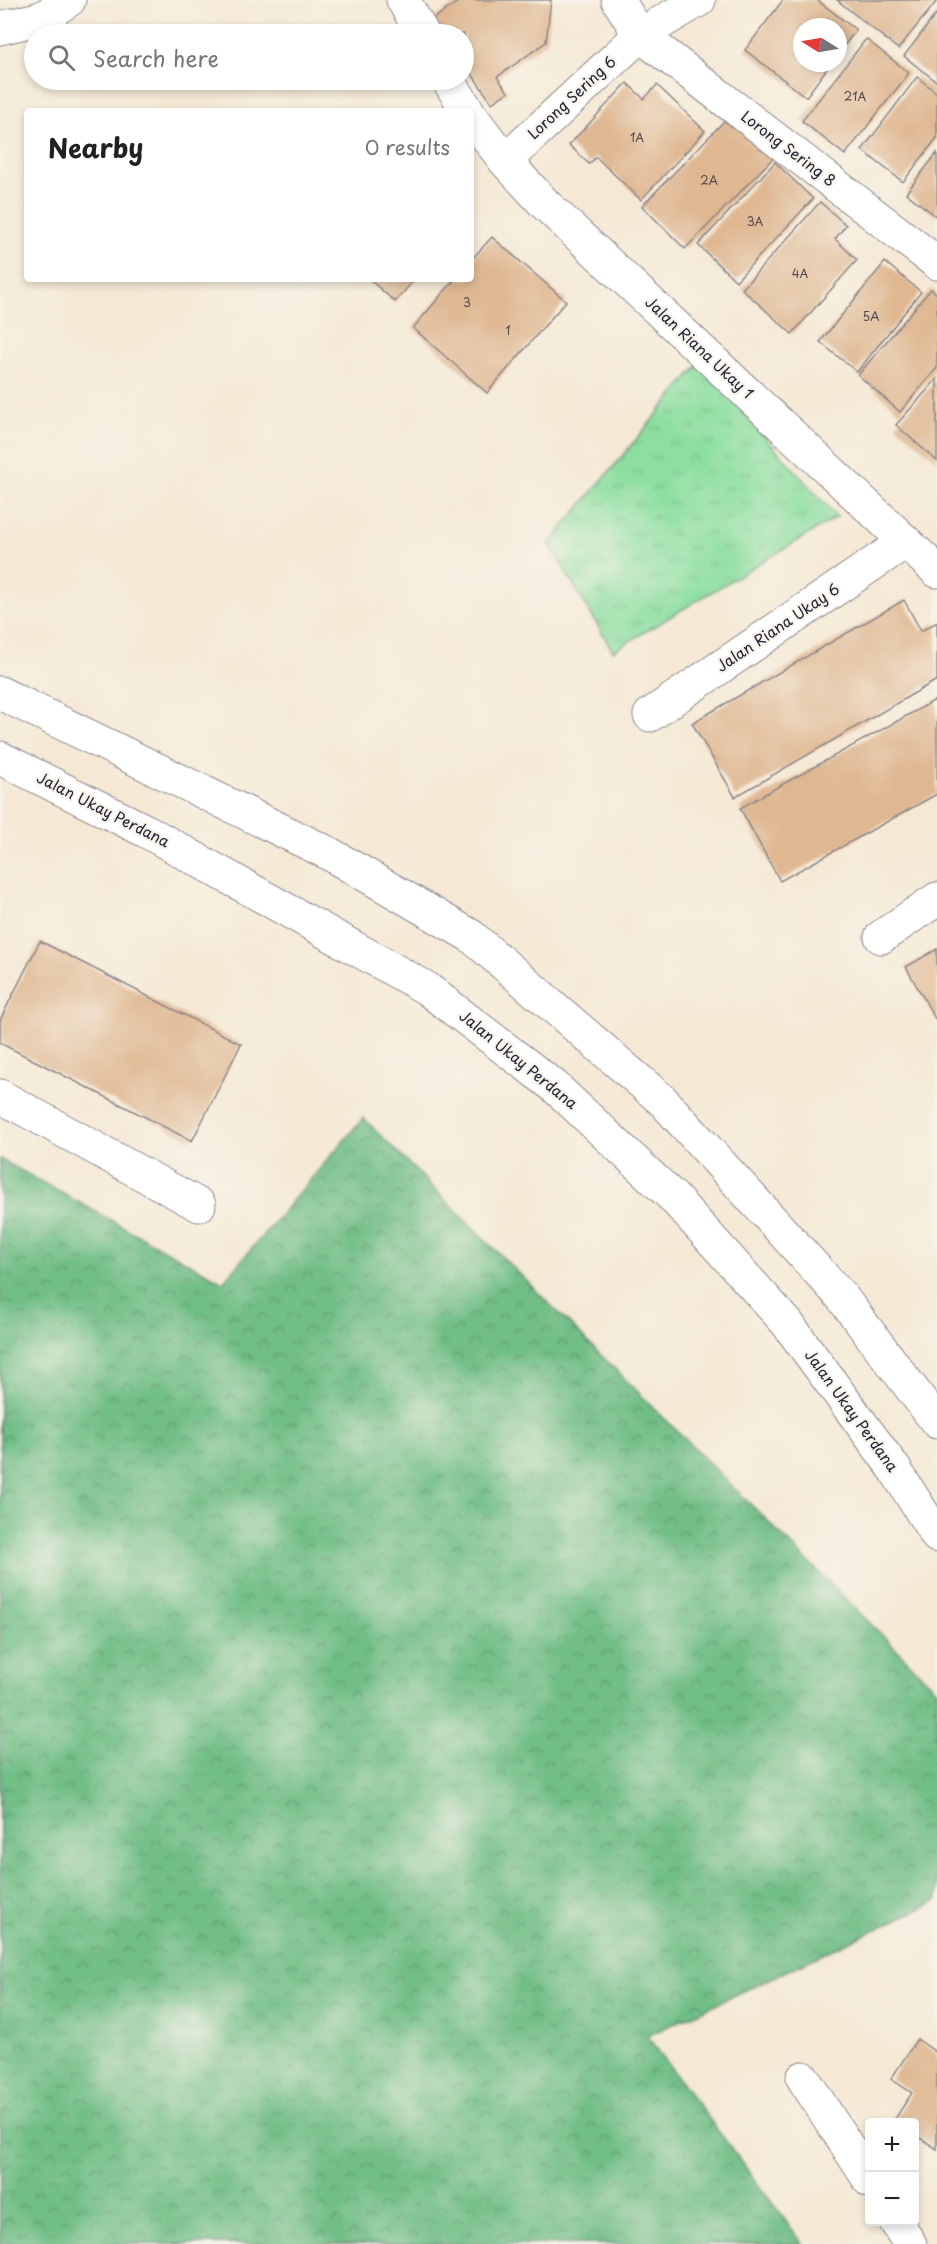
<!DOCTYPE html>
<html lang="en">
<head>
<meta charset="utf-8">
<style>
	:root { --surface:#fff; --page:#f2f2f2; --text:#202124; --muted:#757577; --line:#e0e0e0 }
	body { margin:0; font-family:"Playpen Sans",sans-serif; background:var(--page); color:var(--text) }
	.controls { position:absolute; right:18px; bottom:18px; display:grid; overflow:hidden; border-radius:6px; box-shadow:0 3px 9px #0003 }
	.controls button { width:54px; height:54px; display:grid; place-items:center; padding:0; border:0; border-bottom:2px solid var(--line); background:var(--surface); color:var(--text); font:30px sans-serif }
	.compass { position:absolute; left:793px; top:18px; width:54px; height:54px; border-radius:50%; background:var(--surface); box-shadow:0 3px 9px #0003; rotate:281deg }
	.list { margin:0; padding:0; list-style:none }
	h2 { display:flex; justify-content:space-between; align-items:center; height:78px; margin:0; padding:0 24px; font-size:26px }
	h2 small { font-size:20px; font-weight:400; color:var(--muted) }
	.icon { flex:none; width:33px; height:33px; fill:none; stroke:currentColor; stroke-width:2; stroke-linecap:round; stroke-linejoin:round }
	.map { position:relative; flex:none; width:937px; height:2244px; overflow:hidden }
	.search { position:absolute; background:var(--surface); box-shadow:0 3px 9px #0003; left:24px; top:24px; width:450px; height:66px; display:flex; align-items:center; gap:15px; box-sizing:border-box; padding:0 21px; border-radius:33px; color:var(--muted); font-size:22px }
	.panel { position:absolute; background:var(--surface); box-shadow:0 3px 9px #0003; left:24px; top:108px; width:450px; height:174px; border-radius:6px }
	.map>svg:first-child { display:block }
</style>
</head>
<body>
<div class="map">
<svg width="937" height="2244" viewBox="0 0 937 2244">
	<defs>
		<pattern id="forest-crowns" width="20" height="18" patternUnits="userSpaceOnUse" patternTransform="scale(1.5)"><rect width="20" height="18" fill="#71be86"/><path d="M2 6a3 3 0 1 1 6 0M12 15a3 3 0 1 1 6 0" fill="none" stroke="#5c9a6f"/></pattern>
		<pattern id="park-tufts" width="24" height="20" patternUnits="userSpaceOnUse" patternTransform="scale(1.5)"><rect width="24" height="20" fill="#8cdfa0"/><path d="M3 7l-1-3M5 7V3M7 7l1-3M15 17l-1-3M17 17v-4M19 17l1-3" fill="none" stroke="#78bf8b"/></pattern>
	</defs>
	<rect width="100%" height="100%" fill="#f7f3e8"/>
	<filter id="ink" filterUnits="userSpaceOnUse"><feTurbulence type="fractalNoise" baseFrequency=".0167" numOctaves="2"/><feDisplacementMap in="SourceGraphic" scale="12" xChannelSelector="R" yChannelSelector="G"/><feConvolveMatrix kernelMatrix="1 2 1 2 8 2 1 2 1" color-interpolation-filters="sRGB"/></filter>
	<filter id="wash" filterUnits="userSpaceOnUse"><feTurbulence type="fractalNoise" baseFrequency=".008" numOctaves="4" result="noise"/><feDisplacementMap in="SourceGraphic" scale="24" xChannelSelector="R" yChannelSelector="G"/><feGaussianBlur stdDeviation="1.35" result="paint"/><feColorMatrix in="noise" values="0 0 0 0 0 0 0 0 0 0 0 0 0 0 0 0 0 1.4 0 .05"/><feComposite in="paint" operator="in"/></filter>
	<g filter="url(#wash)">
		<rect width="100%" height="100%" fill="#f5e9d5"/>
		<!-- forest -->
		<path fill="url(#forest-crowns)" stroke="#4a7060" stroke-width="1.5" d="M363 1118 937 1690V1901L647 2036 803 2244H0V1159L223 1282Z"/>
		<!-- park -->
		<path fill="url(#park-tufts)" stroke="#57806e" stroke-width="1.5" d="M699 364 837 517 613 651 549 544Z"/>
		<g id="blocks">
			<!-- building -->
			<path fill="#dfb892" d="M461 0H551L546 42 497 77 508 92 492 103 464 63V34H443L433 19Z
				M783 0H817L856 30 838 54V27H802V63H831L806 97 745 50Z
				M837 0H937V1L898 49Z
				M937 13V82L904 56Z
				M866 39 909 73 845 155 802 121Z
				M917 77 937 93V138L903 182 862 150Z
				M627 83 644 99 657 85 705 131 641 200 596 157 589 164 569 145Z
				M732 113 775 156 685 249 642 206Z
				M937 153V217L906 193Z
				M775 162 813 199 736 281 698 245Z
				M820 202 846 225 835 239 857 260 792 334 742 289Z
				M492 237 566 301 487 393 413 328 455 279H471V260Z
				M885 262 921 292 857 372 820 342Z
				M369 279H415L395 302Z
				M931 289 937 294V368L900 412 858 375Z
				M937 379V461L896 425Z
				M904 600 921 631 937 622V680L735 797 692 723Z
				M937 699V794L780 881 740 808Z
				M40 941 241 1044 192 1141 0 1043V1020Z
				M937 949V1022L906 967Z
				M917 2039 937 2053V2149L915 2134V2122L894 2120 912 2093 891 2079Z"/>
		</g>
	</g>
	<g filter="url(#ink)">
		<use href="#blocks" fill-opacity="0" stroke="#8c8688" stroke-width="1.5"/>
		<g fill="none" stroke-linecap="round" stroke-linejoin="round">
			<defs>
				<path id="minor" d="M403 0 423 34
					M618 0 640 35 937 263
					M0 28 42 18 69 0
					M448 80 468 111
					M471 116 505 161 545 204 937 571
					M505 161 640 35 699 0
					M0 693 328 853 471 936 663 1101 841 1296 937 1422
					M650 715 905 542
					M0 758 146 831 426 988 554 1086 673 1197 787 1323 894 1468 937 1536
					M881 937 937 899
					M0 1096 199 1205
					M803 2078 870 2181
					M896 2222 910 2244"/>
			</defs>
			<!-- minor casing -->
			<use href="#minor" stroke="#8c8688" stroke-width="35"/>
			<!-- minor -->
			<use href="#minor" stroke="#fff" stroke-width="33"/>
		</g>
	</g>
	<g text-anchor="middle" stroke-width="4.5" stroke-linejoin="round" paint-order="stroke">
		<!-- number labels -->
		<g font-size="12" fill="#514851">
			<text x="855" y="101">21A</text>
			<text x="637" y="142">1A</text>
			<text x="709" y="185">2A</text>
			<text x="755" y="226">3A</text>
			<text x="800" y="278">4A</text>
			<text x="467" y="307">3</text>
			<text x="871" y="321">5A</text>
			<text x="508" y="335">1</text>
		</g>
		<!-- street labels -->
		<g font-size="15" fill="#22223b" stroke="#f7f3e8">
			<text transform="translate(572 98) rotate(-43)" y="5">Lorong Sering 6</text>
			<text transform="translate(788 149) rotate(37)" y="5">Lorong Sering 8</text>
			<text transform="translate(699 348) rotate(43)" y="5">Jalan Riana Ukay 1</text>
			<text transform="translate(778 628) rotate(-34)" y="5">Jalan Riana Ukay 6</text>
			<text transform="translate(103 810) rotate(27)" y="5">Jalan Ukay Perdana</text>
			<text transform="translate(518 1060) rotate(39)" y="5">Jalan Ukay Perdana</text>
			<text transform="translate(851 1411) rotate(54)" y="5">Jalan Ukay Perdana</text>
		</g>
	</g>
</svg>
<div class="controls">
<button>+</button>
<button>−</button>
</div>
<svg class="compass" viewBox="-18 -18 36 36"><path d="M0-13l5 13h-10z" fill="#e53935"/><path d="M0 13l5-13h-10z" fill="#757577"/></svg>
<div class="search"><svg class="icon" aria-label="search" viewBox="0 0 24 24"><circle cx="10" cy="10" r="6"/><path d="M15 15l6 6"/></svg>Search here</div>
<section class="panel">
<h2>Nearby<small>0 results</small></h2>
<ul class="list">
</ul>
</section>
</div>
</body>
</html>
